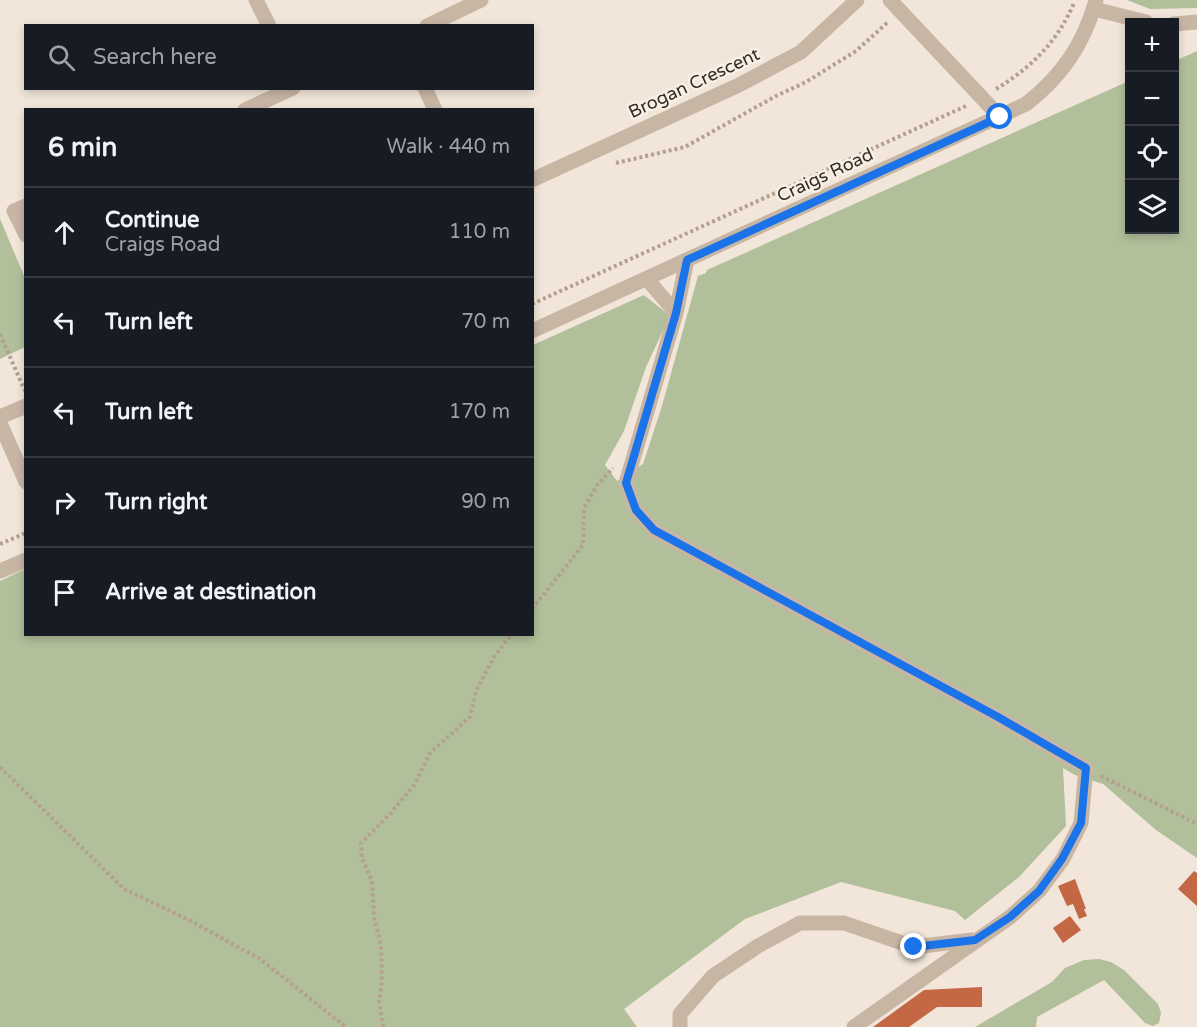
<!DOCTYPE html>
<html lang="en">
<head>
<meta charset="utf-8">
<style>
	:root { --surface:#171b24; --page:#242831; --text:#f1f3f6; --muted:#9ea1a6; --line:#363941 }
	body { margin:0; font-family:"Varela Round",sans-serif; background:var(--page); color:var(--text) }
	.controls { position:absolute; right:18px; top:18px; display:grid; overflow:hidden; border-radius:0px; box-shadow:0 3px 9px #0003 }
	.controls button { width:54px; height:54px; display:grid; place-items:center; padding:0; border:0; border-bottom:2px solid var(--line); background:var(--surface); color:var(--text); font:30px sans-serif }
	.stop { position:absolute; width:18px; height:18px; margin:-14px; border:4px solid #1a73e8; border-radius:50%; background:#fff }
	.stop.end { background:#1a73e8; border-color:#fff; box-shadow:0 2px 6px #0008 }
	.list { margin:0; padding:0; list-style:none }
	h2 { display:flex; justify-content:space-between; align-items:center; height:78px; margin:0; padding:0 24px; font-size:26px }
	h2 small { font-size:20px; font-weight:400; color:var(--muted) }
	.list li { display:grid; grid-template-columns:39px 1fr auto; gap:18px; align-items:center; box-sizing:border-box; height:90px; padding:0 24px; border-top:2px solid var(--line) }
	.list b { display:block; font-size:22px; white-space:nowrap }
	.list p { margin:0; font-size:20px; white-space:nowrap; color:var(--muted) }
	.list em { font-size:20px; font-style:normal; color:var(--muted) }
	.icon { flex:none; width:33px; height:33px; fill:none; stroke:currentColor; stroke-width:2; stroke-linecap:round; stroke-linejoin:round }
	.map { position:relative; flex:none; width:1197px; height:1027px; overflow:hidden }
	.search { position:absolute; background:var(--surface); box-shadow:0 3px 9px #0003; left:24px; top:24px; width:510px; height:66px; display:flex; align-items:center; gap:15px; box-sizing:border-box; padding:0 21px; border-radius:0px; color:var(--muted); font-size:22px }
	.panel { position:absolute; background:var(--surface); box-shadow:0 3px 9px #0003; left:24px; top:108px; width:510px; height:528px; border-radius:0px }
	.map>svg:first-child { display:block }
</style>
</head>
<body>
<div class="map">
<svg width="1197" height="1027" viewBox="0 0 1197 1027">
	<rect width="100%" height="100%" fill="#f1e6d9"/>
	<!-- green -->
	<path fill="#b1bf9a" d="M1127 0H1197V8L1150 9Z
		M1197 51V858L1156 830 1103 784 1075 775 1063 768 1066 826 1019 877 965 920 955 911 841 882 745 919 624 1009 637 1027H0V581L25 569 26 634H532L533 345 644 295 670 316 646 367 624 431 605 465 617 481 643 464 662 406 698 276 706 273 707 270 1129 81 1130 230H1174L1175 61Z
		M0 219 25 278V347L0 359Z
		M1099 959 1111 962 1124 970 1158 1004 1161 1013 1159 1023 1153 1026 1145 1023 1104 980 1037 1017 1036 1027H975L1052 982 1065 968 1084 960Z"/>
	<!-- building -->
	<path fill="#c46744" d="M1194 871 1197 873V906L1178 889Z
		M1075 879 1086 909H1084L1087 916 1079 919 1073 904 1067 906 1058 886Z
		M1070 916 1081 930 1063 943 1053 928Z
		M982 987V1007H937L909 1027H873L924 990Z"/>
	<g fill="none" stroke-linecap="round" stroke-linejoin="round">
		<!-- path -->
		<path stroke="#b4a090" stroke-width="4" stroke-dasharray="3 3" stroke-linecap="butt" d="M996 89C1031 68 1058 41 1074 3
			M616 163 685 147 776 96 806 82 856 51 888 22
			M532 304 966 106
			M0 334 25 391
			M0 544 26 533
			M532 609 583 545 584 508 597 485 613 468
			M0 767 124 889 189 920 260 959 346 1027
			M1101 776 1197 824
			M383 1027 379 1002 382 981 381 946 374 917 372 881 362 858 361 843 390 814 414 785 430 753 470 717 476 691 494 657 512 634"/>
		<!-- minor -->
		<path stroke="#c8b6a5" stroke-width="15" d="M256 0 269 26
			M890 0 1000 117
			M1094 9 1146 22
			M1174 24 1197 22
			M427 26 481 0
			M425 88 435 110
			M245 110 293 88
			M532 180 739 85 801 52 857 0
			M26 206 14 211 26 235
			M687 260 676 313 626 483 636 510 654 530 998 717 1086 768 1081 823 1063 859 1039 891 1010 917 854 1027
			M647 279 676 313
			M532 331 1026 104C1062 76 1084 44 1096 0
			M0 417 26 406
			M0 423 26 482
			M0 571 26 560
			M680 1027V1014L713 976 758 946 800 923H844L914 947 972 940"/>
	</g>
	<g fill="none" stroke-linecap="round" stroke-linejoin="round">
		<!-- route -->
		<path stroke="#1a73e8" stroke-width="8" d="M914 947 975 940 1010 917 1039 891 1062 859 1081 823 1086 768 998 717 654 530 636 510 626 483 676 313 687 260 1000 117"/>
	</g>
	<g text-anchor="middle" stroke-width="5" stroke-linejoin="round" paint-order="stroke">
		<!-- street labels -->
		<g font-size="18" fill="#342b26" stroke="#f9f0e5">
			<text transform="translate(694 83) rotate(-25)" y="6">Brogan Crescent</text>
			<text transform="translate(825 175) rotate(-25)" y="6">Craigs Road</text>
		</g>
	</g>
</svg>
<div class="controls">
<button>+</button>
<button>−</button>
<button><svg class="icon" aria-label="locate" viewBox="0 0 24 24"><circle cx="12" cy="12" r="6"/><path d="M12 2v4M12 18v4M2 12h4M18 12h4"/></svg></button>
<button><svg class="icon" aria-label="layers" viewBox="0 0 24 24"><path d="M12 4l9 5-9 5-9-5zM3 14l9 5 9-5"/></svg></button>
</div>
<div class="stop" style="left:1000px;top:117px"></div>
<div class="stop end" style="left:914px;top:947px"></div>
<div class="search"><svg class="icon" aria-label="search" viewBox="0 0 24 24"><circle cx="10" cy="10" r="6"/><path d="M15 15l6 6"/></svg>Search here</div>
<section class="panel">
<h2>6 min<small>Walk · 440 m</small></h2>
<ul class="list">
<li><svg class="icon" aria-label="ahead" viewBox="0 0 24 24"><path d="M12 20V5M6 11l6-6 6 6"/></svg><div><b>Continue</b><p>Craigs Road</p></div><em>110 m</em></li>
<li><svg class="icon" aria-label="left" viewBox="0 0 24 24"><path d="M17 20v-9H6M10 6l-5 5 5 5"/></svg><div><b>Turn left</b></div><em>70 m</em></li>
<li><svg class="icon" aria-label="left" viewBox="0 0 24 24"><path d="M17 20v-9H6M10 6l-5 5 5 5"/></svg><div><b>Turn left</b></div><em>170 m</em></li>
<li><svg class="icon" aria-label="right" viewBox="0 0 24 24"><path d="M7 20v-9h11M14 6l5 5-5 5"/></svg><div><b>Turn right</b></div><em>90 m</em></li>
<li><svg class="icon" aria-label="arrive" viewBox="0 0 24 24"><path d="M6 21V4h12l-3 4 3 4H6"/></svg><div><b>Arrive at destination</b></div></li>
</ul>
</section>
</div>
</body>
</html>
